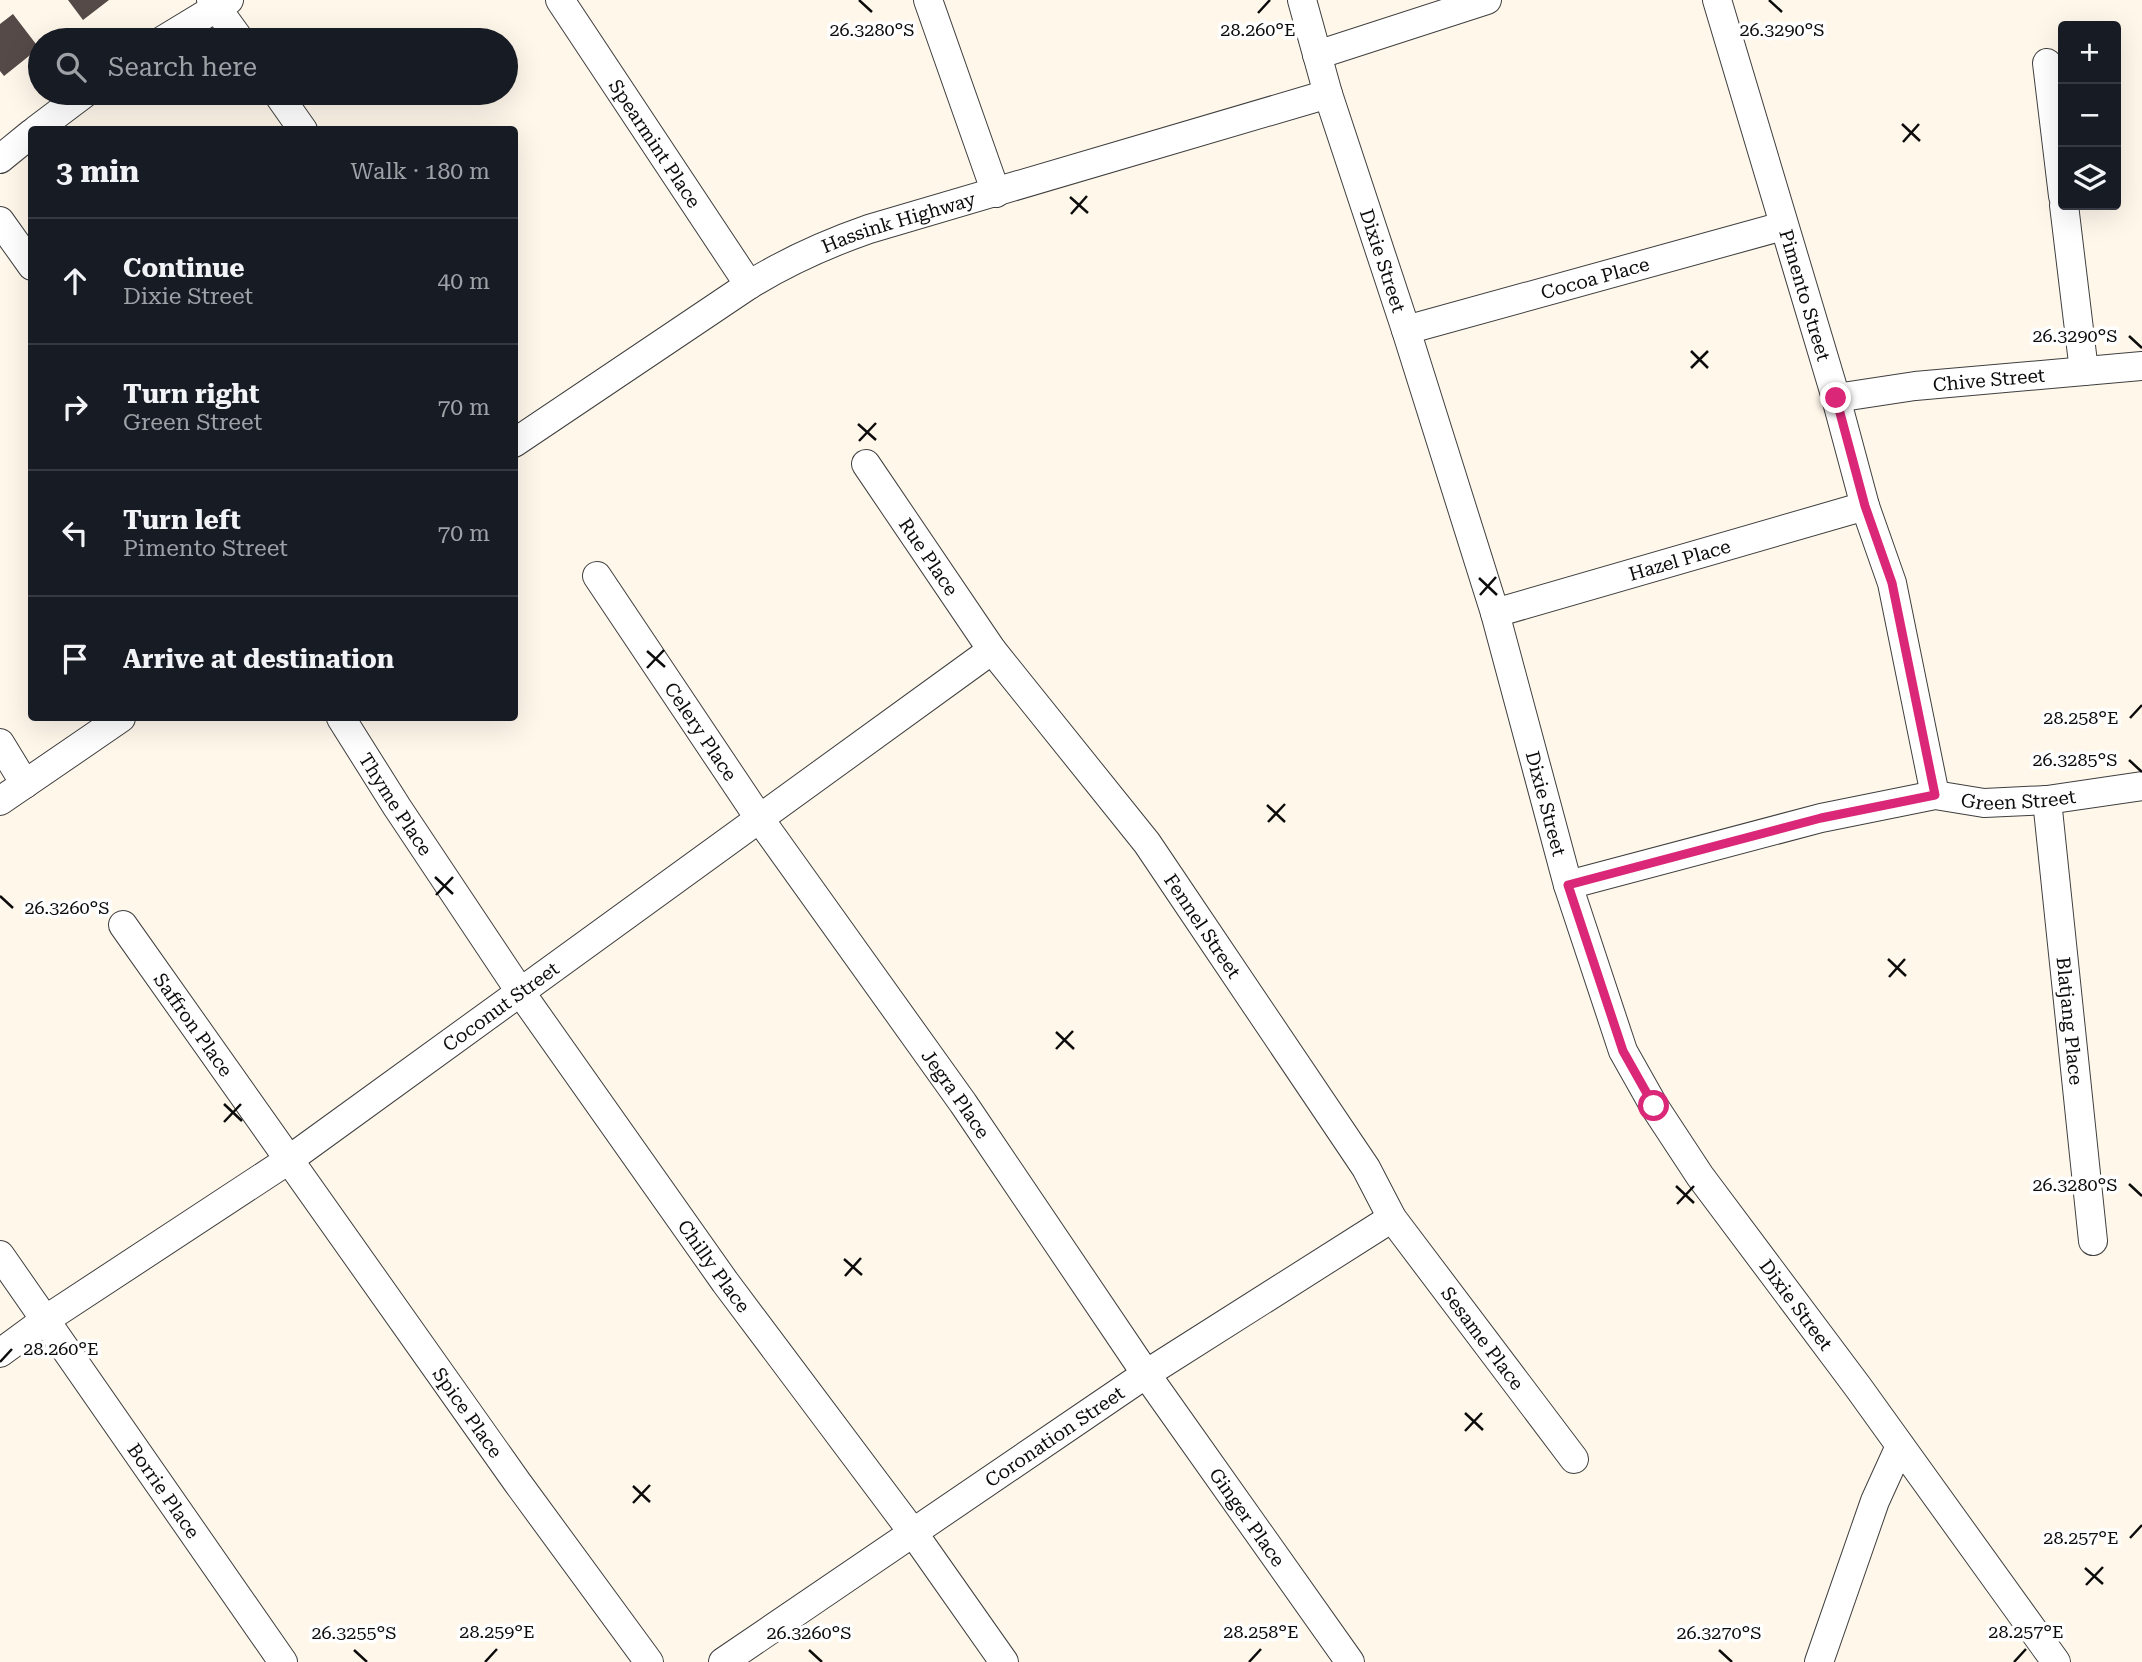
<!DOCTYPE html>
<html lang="en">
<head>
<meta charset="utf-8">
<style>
	:root { --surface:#171b24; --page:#242831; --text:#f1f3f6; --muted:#9ea1a6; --line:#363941 }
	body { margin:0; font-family:"Roboto Serif",serif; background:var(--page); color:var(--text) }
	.controls { position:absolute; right:21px; top:21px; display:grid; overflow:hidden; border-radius:7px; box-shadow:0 7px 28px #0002 }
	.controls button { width:63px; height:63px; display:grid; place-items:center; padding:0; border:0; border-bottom:2px solid var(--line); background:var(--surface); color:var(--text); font:35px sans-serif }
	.stop { position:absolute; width:21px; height:21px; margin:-16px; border:5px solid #db2777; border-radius:50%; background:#fff }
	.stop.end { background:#db2777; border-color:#fff; box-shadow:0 2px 7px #0008 }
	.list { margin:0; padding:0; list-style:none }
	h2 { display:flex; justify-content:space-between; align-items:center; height:91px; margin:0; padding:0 28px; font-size:30px }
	h2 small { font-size:23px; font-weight:400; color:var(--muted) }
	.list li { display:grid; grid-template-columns:46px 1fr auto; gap:21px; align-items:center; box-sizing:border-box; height:126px; padding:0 28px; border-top:2px solid var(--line) }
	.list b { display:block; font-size:26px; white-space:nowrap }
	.list p { margin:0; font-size:23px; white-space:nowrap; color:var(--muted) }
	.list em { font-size:23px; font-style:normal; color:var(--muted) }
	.icon { flex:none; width:38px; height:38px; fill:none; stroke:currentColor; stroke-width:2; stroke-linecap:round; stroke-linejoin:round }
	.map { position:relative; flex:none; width:2142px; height:1662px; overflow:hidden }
	.search { position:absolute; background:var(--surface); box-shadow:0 7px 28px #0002; left:28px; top:28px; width:490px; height:77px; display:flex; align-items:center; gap:18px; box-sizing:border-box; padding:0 24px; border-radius:38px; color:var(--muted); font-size:26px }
	.panel { position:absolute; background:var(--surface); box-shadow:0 7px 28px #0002; left:28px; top:126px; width:490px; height:595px; border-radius:7px }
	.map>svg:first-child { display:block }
</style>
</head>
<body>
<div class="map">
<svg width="2142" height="1662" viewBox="0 0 2142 1662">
	<rect width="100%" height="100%" fill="#fff7ea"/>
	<!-- building -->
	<path fill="#554a47" d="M68 0H109L83 20Z
		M13 14 39 48 4 76 0 71V24Z"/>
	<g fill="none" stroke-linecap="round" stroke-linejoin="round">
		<defs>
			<g id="street">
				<path d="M211 0 240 40"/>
				<path id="s1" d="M560 0 749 285"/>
				<path d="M928 0 996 193"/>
				<path id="s2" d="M1302 0 1328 94 1406 330 1495 613 1568 885 1623 1051 1654 1106 1700 1176 1858 1387 2056 1662"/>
				<path id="s3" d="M1717 0 1836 398 1865 506 1892 583 1935 795"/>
				<path d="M163 40 229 0"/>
				<path d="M1317 55 1487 0"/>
				<path d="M2047 63 2063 196"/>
				<path d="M277 93 303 130"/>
				<path d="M36 130 85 93"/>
				<path d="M0 159 32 133"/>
				<path d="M2064 205 2084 371"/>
				<path d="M0 221 32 266"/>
				<path id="s4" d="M1406 330 1783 226"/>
				<path id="s5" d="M1836 398 1915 386 2142 366"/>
				<path id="s6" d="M514 443 749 285C788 261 826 244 869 229L1328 94"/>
				<path id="s7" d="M866 464 992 650 1147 843 1366 1168 1392 1218 1574 1459"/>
				<path id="s8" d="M597 576 759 818 963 1103 1146 1374 1350 1662"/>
				<path id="s9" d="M1495 613 1865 506"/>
				<path id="s10" d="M341 718 397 807 521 993 725 1282 914 1534 1004 1662"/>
				<path d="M0 743 25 784"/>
				<path id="s11" d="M2047 800 2093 1241"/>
				<path d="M0 801 121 718"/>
				<path id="s12" d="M1568 885 1821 818 1935 795 1984 803 2047 800 2142 786"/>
				<path id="s13" d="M123 925 517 1482 649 1662"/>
				<path id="s14" d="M0 1255 283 1662"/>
				<path id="s15" d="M0 1353 45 1320 290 1159 992 650"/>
				<path id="s16" d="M723 1662 1146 1374 1392 1218"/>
				<path d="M1819 1662 1875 1501 1900 1446"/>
			</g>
		</defs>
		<!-- street casing -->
		<use href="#street" stroke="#3f3f3f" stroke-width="30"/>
		<!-- street -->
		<use href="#street" stroke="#fff" stroke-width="28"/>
	</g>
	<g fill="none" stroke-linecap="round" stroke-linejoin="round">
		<!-- route -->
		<path stroke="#db2777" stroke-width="9" d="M1654 1106 1623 1051 1568 885 1821 818 1935 795 1892 583 1865 506 1836 398"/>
	</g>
	<!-- ticks -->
	<path fill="none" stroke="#0c0c0c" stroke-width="2.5" d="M859 0 872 12M1769 0 1782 12M1258 13 1270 0M1902 124 1920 141M1903 142 1919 124M1070 197 1088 213M1071 214 1087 196M2129 336 2142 348M1691 351 1708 368M1691 368 1708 351M858 424 876 440M859 441 876 423M1479 578 1497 595M1480 595 1496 577M647 651 665 667M647 668 664 650M2130 718 2142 705M2129 760 2142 772M1267 805 1285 822M1268 822 1285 804M435 877 453 894M436 895 453 877M0 896 13 908M1888 959 1906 976M1889 977 1905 959M1056 1032 1074 1049M1056 1049 1073 1031M224 1104 242 1121M224 1122 241 1104M2129 1184 2142 1196M1676 1186 1694 1203M1677 1204 1694 1186M844 1259 862 1275M845 1276 861 1258M0 1362 12 1349M1465 1413 1483 1430M1465 1431 1482 1413M633 1486 650 1502M633 1503 650 1485M2130 1538 2142 1525M2085 1568 2103 1584M2086 1585 2103 1567M354 1650 367 1662M809 1650 822 1662M1719 1650 1732 1662M485 1662 497 1649M1249 1662 1261 1649M2014 1662 2026 1649"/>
	<g text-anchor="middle" stroke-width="7" stroke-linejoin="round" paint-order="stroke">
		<!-- street labels -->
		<g font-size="19" fill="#0c0c0c" stroke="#fff">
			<text dy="7" stroke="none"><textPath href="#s1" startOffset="172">Spearmint Place</textPath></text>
			<text dy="7" stroke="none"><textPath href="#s6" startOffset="446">Hassink Highway</textPath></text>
			<text dy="7" stroke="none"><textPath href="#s2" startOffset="273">Dixie Street</textPath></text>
			<text dy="7" stroke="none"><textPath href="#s4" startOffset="196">Cocoa Place</textPath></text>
			<text dy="7" stroke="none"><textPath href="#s3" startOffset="308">Pimento Street</textPath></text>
			<text dy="7" stroke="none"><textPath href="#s5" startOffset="154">Chive Street</textPath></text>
			<text dy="7" stroke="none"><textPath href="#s7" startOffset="112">Rue Place</textPath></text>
			<text dy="7" stroke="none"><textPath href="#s9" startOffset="192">Hazel Place</textPath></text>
			<text dy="7" stroke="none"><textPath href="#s8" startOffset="187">Celery Place</textPath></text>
			<text dy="7" stroke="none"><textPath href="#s12" startOffset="462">Green Street</textPath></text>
			<text dy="7" stroke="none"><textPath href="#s10" startOffset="102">Thyme Place</textPath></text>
			<text dy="7" stroke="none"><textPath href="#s2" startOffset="840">Dixie Street</textPath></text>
			<text dy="7" stroke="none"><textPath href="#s7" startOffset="572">Fennel Street</textPath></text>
			<text dy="7" stroke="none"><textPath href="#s15" startOffset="609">Coconut Street</textPath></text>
			<text dy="7" stroke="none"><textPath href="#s11" startOffset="222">Blatjang Place</textPath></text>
			<text dy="7" stroke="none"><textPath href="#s13" startOffset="122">Saffron Place</textPath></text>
			<text dy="7" stroke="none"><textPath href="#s8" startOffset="630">Jegra Place</textPath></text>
			<text dy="7" stroke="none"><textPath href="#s10" startOffset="663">Chilly Place</textPath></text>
			<text dy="7" stroke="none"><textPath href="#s2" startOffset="1407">Dixie Street</textPath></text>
			<text dy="7" stroke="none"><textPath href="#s7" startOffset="1071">Sesame Place</textPath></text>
			<text dy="7" stroke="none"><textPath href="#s13" startOffset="597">Spice Place</textPath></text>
			<text dy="7" stroke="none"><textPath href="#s16" startOffset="401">Coronation Street</textPath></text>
			<text dy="7" stroke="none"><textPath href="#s14" startOffset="287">Borrie Place</textPath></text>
			<text dy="7" stroke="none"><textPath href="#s8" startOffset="1144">Ginger Place</textPath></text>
		</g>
	</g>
	<g font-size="18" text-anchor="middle" fill="#0c0c0c" stroke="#fff" stroke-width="7" stroke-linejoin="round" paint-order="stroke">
		<text x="872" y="36">26.3280°S</text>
		<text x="1782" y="36">26.3290°S</text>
		<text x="1258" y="36">28.260°E</text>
		<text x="2075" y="342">26.3290°S</text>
		<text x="2081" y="724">28.258°E</text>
		<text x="2075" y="766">26.3285°S</text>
		<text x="67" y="914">26.3260°S</text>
		<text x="2075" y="1191">26.3280°S</text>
		<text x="61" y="1355">28.260°E</text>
		<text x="2081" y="1544">28.257°E</text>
		<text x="497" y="1638">28.259°E</text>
		<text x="1261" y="1638">28.258°E</text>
		<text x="2026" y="1638">28.257°E</text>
		<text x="354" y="1639">26.3255°S</text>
		<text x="809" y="1639">26.3260°S</text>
		<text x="1719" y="1639">26.3270°S</text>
	</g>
</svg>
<div class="controls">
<button>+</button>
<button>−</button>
<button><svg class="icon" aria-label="layers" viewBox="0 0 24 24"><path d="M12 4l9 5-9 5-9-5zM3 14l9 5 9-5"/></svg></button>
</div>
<div class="stop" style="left:1654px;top:1106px"></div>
<div class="stop end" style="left:1836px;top:398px"></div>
<div class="search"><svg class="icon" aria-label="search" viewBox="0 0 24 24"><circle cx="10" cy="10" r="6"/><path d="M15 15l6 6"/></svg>Search here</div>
<section class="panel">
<h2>3 min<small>Walk · 180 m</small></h2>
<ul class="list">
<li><svg class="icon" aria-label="ahead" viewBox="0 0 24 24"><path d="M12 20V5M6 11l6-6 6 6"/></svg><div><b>Continue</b><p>Dixie Street</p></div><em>40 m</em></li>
<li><svg class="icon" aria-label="right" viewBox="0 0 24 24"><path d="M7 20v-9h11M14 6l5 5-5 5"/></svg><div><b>Turn right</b><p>Green Street</p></div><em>70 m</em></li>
<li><svg class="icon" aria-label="left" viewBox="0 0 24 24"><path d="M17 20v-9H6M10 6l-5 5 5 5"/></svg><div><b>Turn left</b><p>Pimento Street</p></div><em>70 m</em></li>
<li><svg class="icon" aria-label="arrive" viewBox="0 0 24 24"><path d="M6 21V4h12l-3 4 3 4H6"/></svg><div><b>Arrive at destination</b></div></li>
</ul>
</section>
</div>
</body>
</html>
